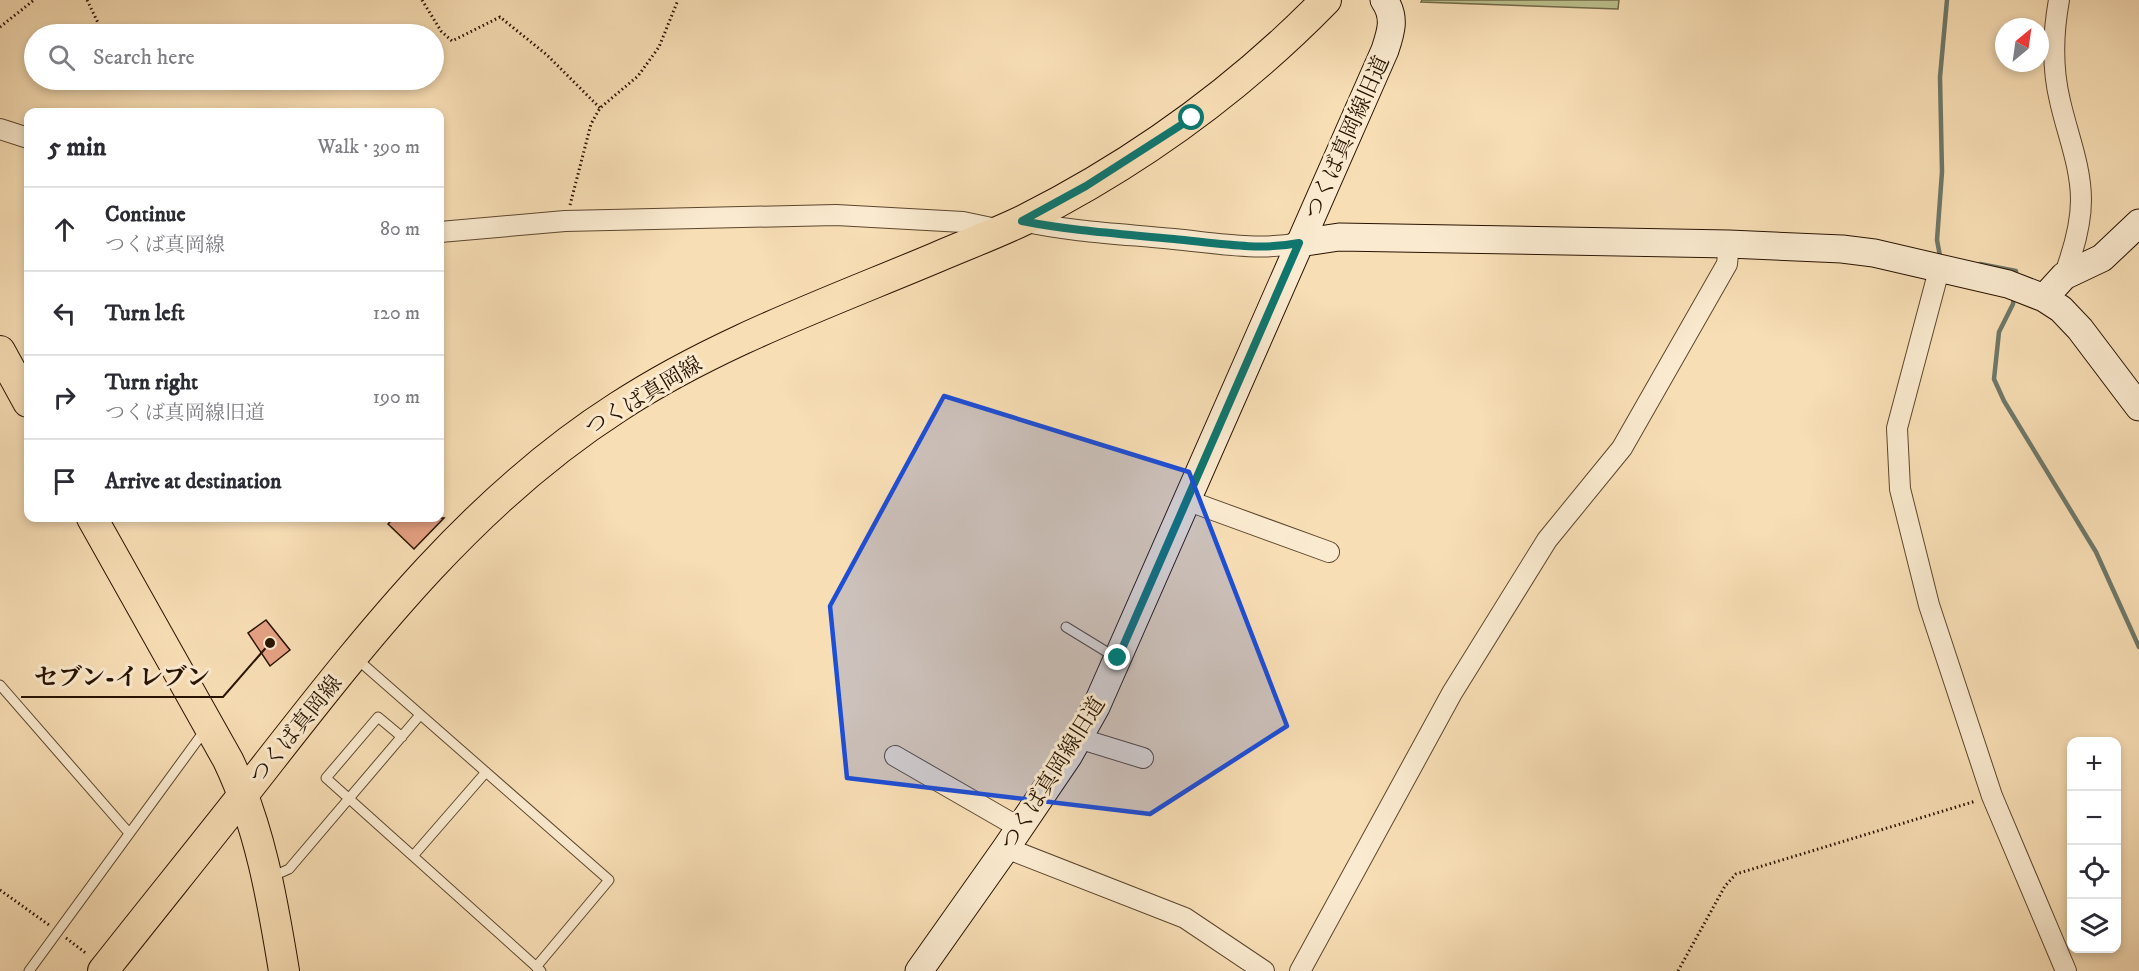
<!DOCTYPE html>
<html lang="en">
<head>
<meta charset="utf-8">
<style>
	:root { --surface:#fff; --page:#f2f2f3; --text:#2b2b33; --muted:#7c7c81; --line:#e1e1e2 }
	body { margin:0; font-family:"IM FELL DW Pica","Noto Serif JP",serif; background:var(--page); color:var(--text) }
	.controls { position:absolute; right:18px; bottom:18px; display:grid; overflow:hidden; border-radius:12px; box-shadow:0 3px 9px #0003 }
	.controls button { width:54px; height:54px; display:grid; place-items:center; padding:0; border:0; border-bottom:2px solid var(--line); background:var(--surface); color:var(--text); font:30px sans-serif }
	.compass { position:absolute; left:1995px; top:18px; width:54px; height:54px; border-radius:50%; background:var(--surface); box-shadow:0 3px 9px #0003; rotate:29deg }
	.stop { position:absolute; width:18px; height:18px; margin:-14px; border:4px solid #0f766e; border-radius:50%; background:#fff }
	.stop.end { background:#0f766e; border-color:#fff; box-shadow:0 2px 6px #0008 }
	.list { margin:0; padding:0; list-style:none }
	h2 { display:flex; justify-content:space-between; align-items:center; height:78px; margin:0; padding:0 24px; font-size:26px }
	h2 small { font-size:20px; font-weight:400; color:var(--muted) }
	.list li { display:grid; grid-template-columns:39px 1fr auto; gap:18px; align-items:center; box-sizing:border-box; height:84px; padding:0 24px; border-top:2px solid var(--line) }
	.list b { display:block; font-size:22px; white-space:nowrap }
	.list p { margin:0; font-size:20px; white-space:nowrap; color:var(--muted) }
	.list em { font-size:20px; font-style:normal; color:var(--muted) }
	.icon { flex:none; width:33px; height:33px; fill:none; stroke:currentColor; stroke-width:2; stroke-linecap:round; stroke-linejoin:round }
	.map { position:relative; flex:none; width:2139px; height:971px; overflow:hidden }
	.search { position:absolute; background:var(--surface); box-shadow:0 3px 9px #0003; left:24px; top:24px; width:420px; height:66px; display:flex; align-items:center; gap:15px; box-sizing:border-box; padding:0 21px; border-radius:33px; color:var(--muted); font-size:22px }
	.panel { position:absolute; background:var(--surface); box-shadow:0 3px 9px #0003; left:24px; top:108px; width:420px; height:414px; border-radius:12px }
	.map>svg:first-child { display:block }
</style>
</head>
<body>
<div class="map">
<svg width="2139" height="971" viewBox="0 0 2139 971">
	<rect width="100%" height="100%" fill="#f8deb5"/>
	<filter id="stains"><feTurbulence type="fractalNoise" baseFrequency=".00333" numOctaves="4"/><feColorMatrix values="0 0 0 0 .2 0 0 0 0 .09 0 0 0 0 .02 0 0 0 .5 -.17"/></filter>
	<radialGradient id="worn" r=".72"><stop offset=".6" stop-color="#630" stop-opacity="0"/><stop offset="1" stop-color="#630" stop-opacity=".3"/></radialGradient>
	<!-- green -->
	<path fill="#bcc18e" stroke="#726a47" stroke-width="1.5" d="M1422 0H1619L1618 9 1421 2Z"/>
	<g fill="none" stroke-linecap="round" stroke-linejoin="round">
		<!-- stream -->
		<path stroke="#6e7869" stroke-width="4.5" d="M1940 256 1937 240 1942 172 1940 77 1947 0
			M1980 264 2016 271V277
			M2014 297 2013 304 1999 332 1994 379 2004 401 2096 552 2139 647"/>
	</g>
	<!-- building -->
	<path fill="#e6a284" stroke="#281300" stroke-width="1.5" d="M394 518H444L414 549 388 524Z
		M266 620 290 650 270 666 248 633Z"/>
	<g fill="none" stroke-linecap="round" stroke-linejoin="round">
		<defs>
			<path id="lane" d="M1066 627 1115 657
				M357 659 609 880 536 967
				M0 685 129 833
				M402 737 378 717 326 778 541 971
				M413 856 486 772
				M271 877 289 869 420 715
				M29 971 205 730"/>
			<path id="street" d="M2059 0C2053 33 2052 68 2060 101 2067 133 2081 166 2081 200 2081 226 2073 252 2064 276
				M0 129 28 138
				M1022 221C1072 232 1123 234 1174 239 1215 243 1259 251 1299 243
				M440 232 565 221 836 215 963 222 1001 230
				M1939 270 1897 428 1900 489 1929 605 1992 796 2066 971
				M1186 500 1329 552
				M1078 738 1143 758
				M895 756 1020 828
				M1006 848 1185 918 1264 971
				M1300 971 1452 693 1547 540 1622 448 1727 264 1729 244"/>
			<path id="secondary" d="M1299 243 1339 237 1729 244 1842 249 1874 253 2008 284 2044 298 2061 309 2080 329 2139 407
				M2044 298 2064 276 2102 258 2139 223
				M919 971 1006 848 1069 755 1096 707 1385 50C1391 32 1396 17 1384 0"/>
			<path id="primary" d="M0 351 28 402
				M92 518 228 760C260 827 272 898 284 971
				M103 971C159 900 216 830 272 758 374 628 476 498 618 407 716 343 828 303 935 258 965 245 995 234 1024 220 1135 164 1239 89 1326 0"/>
		</defs>
		<!-- lane casing -->
		<use href="#lane" stroke="#5c462d" stroke-width="11"/>
		<!-- street casing -->
		<use href="#street" stroke="#5c462d" stroke-width="22"/>
		<!-- secondary casing -->
		<use href="#secondary" stroke="#281300" stroke-width="29"/>
		<!-- primary casing -->
		<use href="#primary" stroke="#281300" stroke-width="32"/>
		<!-- path -->
		<path stroke="#281300" stroke-width="3" stroke-dasharray="1.5 3" stroke-linecap="butt" d="M87 0 101 29
			M422 0 441 31 452 41 500 17 547 55 600 108
			M0 27 34 0
			M570 205 591 124 600 108 638 76 659 47 678 0
			M0 890 49 925
			M66 938 87 954
			M1678 971 1725 886 1736 874 1976 801"/>
		<!-- lane -->
		<use href="#lane" stroke="#faeacf" stroke-width="9"/>
		<!-- street -->
		<use href="#street" stroke="#faeacf" stroke-width="20"/>
		<!-- secondary -->
		<use href="#secondary" stroke="#faeacf" stroke-width="27"/>
		<!-- primary -->
		<use href="#primary" stroke="#f8deb5" stroke-width="30"/>
	</g>
	<g fill="none" stroke-linecap="round" stroke-linejoin="round">
		<!-- route -->
		<path stroke="#0f766e" stroke-width="8" d="M1118 658 1299 243C1259 251 1215 243 1174 239 1123 234 1072 231 1022 221L1086 186 1192 118"/>
	</g>
	<!-- marked area -->
	<path fill="#1d4ed8" fill-opacity="0.2" stroke="#1d4ed8" stroke-width="4.5" stroke-linejoin="round" d="M944 396 1189 472 1287 726 1150 814 847 778 830 606Z"/>
	<g text-anchor="middle" stroke-width="6" stroke-linejoin="round" paint-order="stroke">
		<!-- street labels -->
		<g font-size="22" fill="#281300" stroke="#faeacf">
			<text transform="translate(1346 137) rotate(-66)" y="8">つくば真岡線旧道</text>
			<text transform="translate(643 395) rotate(-31)" y="8">つくば真岡線</text>
			<text transform="translate(295 729) rotate(-51)" y="8">つくば真岡線</text>
			<text transform="translate(1052 773) rotate(-58)" y="8">つくば真岡線旧道</text>
		</g>
	</g>
	<!-- callouts -->
	<path fill="none" stroke="#281300" stroke-width="2" d="M270 643L223 697H21"/>
	<circle fill="#281300" stroke="#faeacf" stroke-width="2" cx="270" cy="643" r="6"/>
	<g font-size="24" text-anchor="middle" font-weight="bold" fill="#281300" stroke="#faeacf" stroke-width="6" stroke-linejoin="round" paint-order="stroke">
		<text x="122" y="685">セブン-イレブン</text>
	</g>
	<rect width="100%" height="100%" filter="url(#stains)"/>
	<rect width="100%" height="100%" fill="url(#worn)"/>
</svg>
<div class="controls">
<button>+</button>
<button>−</button>
<button><svg class="icon" aria-label="locate" viewBox="0 0 24 24"><circle cx="12" cy="12" r="6"/><path d="M12 2v4M12 18v4M2 12h4M18 12h4"/></svg></button>
<button><svg class="icon" aria-label="layers" viewBox="0 0 24 24"><path d="M12 4l9 5-9 5-9-5zM3 14l9 5 9-5"/></svg></button>
</div>
<svg class="compass" viewBox="-18 -18 36 36"><path d="M0-13l5 13h-10z" fill="#e53935"/><path d="M0 13l5-13h-10z" fill="#7c7c81"/></svg>
<div class="stop" style="left:1192px;top:118px"></div>
<div class="stop end" style="left:1118px;top:658px"></div>
<div class="search"><svg class="icon" aria-label="search" viewBox="0 0 24 24"><circle cx="10" cy="10" r="6"/><path d="M15 15l6 6"/></svg>Search here</div>
<section class="panel">
<h2>5 min<small>Walk · 390 m</small></h2>
<ul class="list">
<li><svg class="icon" aria-label="ahead" viewBox="0 0 24 24"><path d="M12 20V5M6 11l6-6 6 6"/></svg><div><b>Continue</b><p>つくば真岡線</p></div><em>80 m</em></li>
<li><svg class="icon" aria-label="left" viewBox="0 0 24 24"><path d="M17 20v-9H6M10 6l-5 5 5 5"/></svg><div><b>Turn left</b></div><em>120 m</em></li>
<li><svg class="icon" aria-label="right" viewBox="0 0 24 24"><path d="M7 20v-9h11M14 6l5 5-5 5"/></svg><div><b>Turn right</b><p>つくば真岡線旧道</p></div><em>190 m</em></li>
<li><svg class="icon" aria-label="arrive" viewBox="0 0 24 24"><path d="M6 21V4h12l-3 4 3 4H6"/></svg><div><b>Arrive at destination</b></div></li>
</ul>
</section>
</div>
</body>
</html>
